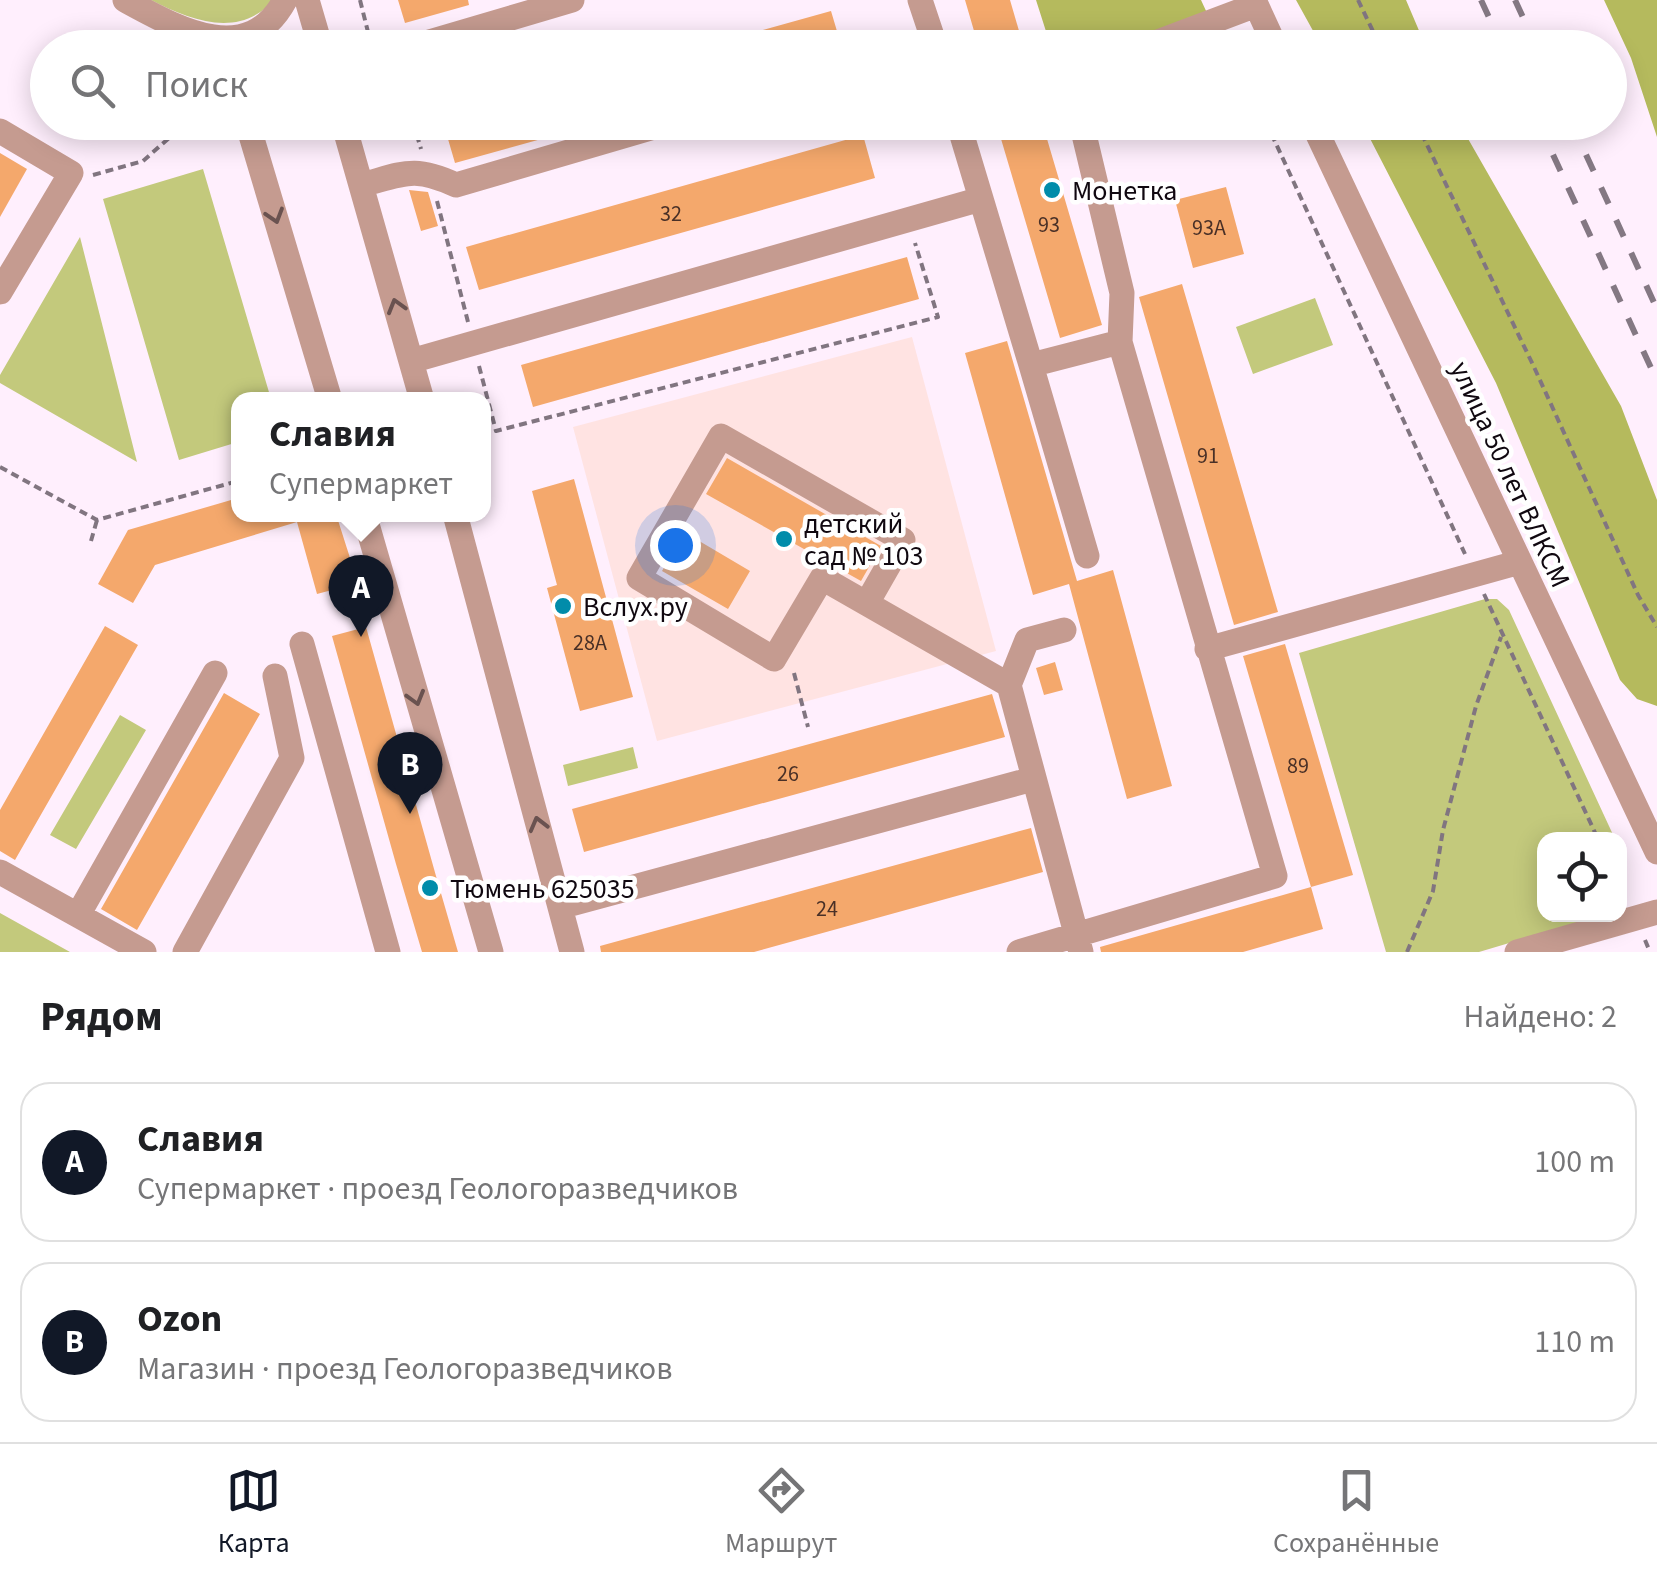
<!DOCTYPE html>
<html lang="ru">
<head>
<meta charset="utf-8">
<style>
	:root { --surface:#fff; --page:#f6f6f6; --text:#202124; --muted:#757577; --line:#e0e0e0; --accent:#111827 }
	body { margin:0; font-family:"Source Sans 3",sans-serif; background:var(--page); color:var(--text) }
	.controls { position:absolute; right:30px; bottom:30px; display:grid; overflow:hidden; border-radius:20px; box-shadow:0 5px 25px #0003 }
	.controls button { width:90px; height:90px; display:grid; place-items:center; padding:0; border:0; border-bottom:2px solid var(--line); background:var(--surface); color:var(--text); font:50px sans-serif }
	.you { position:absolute; left:675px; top:545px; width:35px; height:35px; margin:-25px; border:8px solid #fff; border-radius:50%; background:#1a73e8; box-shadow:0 0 0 15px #1a73e833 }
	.badge { display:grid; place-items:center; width:65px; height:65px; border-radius:50%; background:var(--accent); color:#fff; font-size:32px; font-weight:700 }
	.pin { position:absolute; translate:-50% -82px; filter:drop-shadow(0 2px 5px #0008) }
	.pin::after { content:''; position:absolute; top:52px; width:35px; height:30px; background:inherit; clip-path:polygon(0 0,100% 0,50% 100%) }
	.popup { position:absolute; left:231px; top:392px; width:260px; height:130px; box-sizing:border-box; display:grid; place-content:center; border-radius:20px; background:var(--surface); filter:drop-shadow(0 2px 8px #0005); font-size:32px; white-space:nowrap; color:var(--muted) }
	.popup b { font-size:38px; color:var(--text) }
	.popup::after { content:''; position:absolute; left:50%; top:100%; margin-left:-20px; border:20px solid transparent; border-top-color:var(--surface) }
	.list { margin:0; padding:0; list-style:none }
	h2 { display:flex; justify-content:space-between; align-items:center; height:130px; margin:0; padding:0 40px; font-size:42px }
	h2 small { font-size:32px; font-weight:400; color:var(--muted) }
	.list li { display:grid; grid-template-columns:65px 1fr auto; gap:30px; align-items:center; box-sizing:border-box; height:160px; margin:0 20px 20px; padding:0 20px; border:2px solid var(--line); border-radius:30px }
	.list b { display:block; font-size:38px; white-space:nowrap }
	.list p { margin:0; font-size:32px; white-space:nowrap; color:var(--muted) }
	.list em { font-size:32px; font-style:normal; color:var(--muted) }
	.icon { flex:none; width:55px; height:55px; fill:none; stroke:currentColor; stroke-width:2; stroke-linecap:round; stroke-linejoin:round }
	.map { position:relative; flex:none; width:1657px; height:952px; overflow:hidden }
	.search { position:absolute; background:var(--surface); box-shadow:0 5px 25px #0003; left:30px; right:30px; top:30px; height:110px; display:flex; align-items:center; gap:25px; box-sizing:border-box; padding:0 35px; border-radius:55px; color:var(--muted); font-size:38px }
	.sheet { height:490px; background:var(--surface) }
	nav { display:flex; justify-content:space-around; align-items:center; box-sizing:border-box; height:140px; border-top:2px solid var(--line); background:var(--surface); font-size:28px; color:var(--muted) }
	nav a { display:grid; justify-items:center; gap:5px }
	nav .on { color:var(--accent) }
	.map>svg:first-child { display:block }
</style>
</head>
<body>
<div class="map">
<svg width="1657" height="952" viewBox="0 0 1657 952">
	<rect width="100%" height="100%" fill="#ffeffd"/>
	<!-- education -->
	<path fill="#ffe3e2" d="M912 337 996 651 657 741 573 427Z"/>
	<!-- green -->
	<path fill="#c3c97c" d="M151 0H274C239 39 192 21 151 0Z
		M203 169 271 399 238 400V442L179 460 103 199Z
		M80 237 137 462 0 383V375Z
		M1315 298 1333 345 1253 374 1236 327Z
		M1485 599H1497L1509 610 1615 839H1544V914L1603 915 1479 952H1386L1299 653Z
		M120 715 146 730 76 849 50 835Z
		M633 747 638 768 568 786 563 765Z
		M0 913 70 952H0Z"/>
	<!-- forest -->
	<path fill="#b5ba5d" d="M1036 0H1201L1207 13 1115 47H1051Z
		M1296 0H1406L1426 47H1322Z
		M1604 0H1657V137L1631 58Z
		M1362 123H1459L1621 406 1657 500V706L1637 699 1620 680 1496 383Z"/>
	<!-- building -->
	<path fill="#f4a86c" d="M398 0H468L469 5 405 23Z
		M965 0H1010L1024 48H979Z
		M831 11 842 48H721L720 42Z
		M443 122H580L581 128 455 163Z
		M996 122H1042L1102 325 1060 338Z
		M863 135 875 178 479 290 466 247Z
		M0 153 27 169 0 217Z
		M1226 187 1244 254 1193 268 1175 200Z
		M409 190 428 192 438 226 421 231Z
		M907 257 919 299 533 407 521 365Z
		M1182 284 1278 612 1234 625 1139 297Z
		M1007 341 1077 581 1113 570 1172 786 1127 799 1069 584 1033 595 965 353Z
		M727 458 881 546 861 581 706 494Z
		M574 479 633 697 580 711 547 588 557 585 532 491Z
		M238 498V514H336L358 583 317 594 297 522 155 565 133 603 98 584 128 530Z
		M684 532 750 571 728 609 662 571Z
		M105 626 138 645 15 860 0 851V810Z
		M366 627 436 876 458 952H422L396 864 332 636Z
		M1285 644 1353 875 1311 887 1323 929 1243 952H1101L1100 947 1311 887 1243 656Z
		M1055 662 1063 690 1044 695 1036 668Z
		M224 693 260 714 137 930 101 909Z
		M992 694 1005 737 584 852 572 809Z
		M1031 828 1043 872 754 952H601L600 946Z"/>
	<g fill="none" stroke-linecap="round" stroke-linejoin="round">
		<!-- path -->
		<path stroke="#817580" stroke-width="4" stroke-dasharray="8 5" stroke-linecap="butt" d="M360 0 372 48
			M1358 0 1381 48
			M413 122 421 149
			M1266 122 1465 554
			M1416 122 1534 367 1638 595 1657 627
			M93 175 143 161 187 122
			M437 201 468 322
			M479 366 496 431 938 317 915 243
			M0 467 97 520 238 481
			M91 541 97 520
			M1484 594 1598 839
			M794 673 808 727
			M1645 940 1650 952
			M1407 952 1433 891 1443 830 1476 706 1501 637"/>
		<!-- minor -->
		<path stroke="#c59b90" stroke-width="25" d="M125 0C175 27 247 70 285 0
			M307 0 321 48
			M920 0 936 48
			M1254 0 1276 48
			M409 48 572 0
			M1142 48 1256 5
			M247 122 330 400
			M343 122 422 400
			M958 122 1031 365 1120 342
			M1312 122 1657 852
			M0 131 71 173 0 292
			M361 185C403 174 414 165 456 185L671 122
			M411 361 981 199
			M1031 365 1087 556
			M364 514 491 952
			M455 514 572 952
			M867 603 903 540 721 436 639 578 774 659 822 578 1009 685 1081 952
			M302 644 388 952
			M1207 649 1520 562
			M1009 685 1027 640 1064 630
			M0 872 144 952
			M560 907 1033 779
			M78 915 215 673
			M185 952 292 758 275 676
			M1019 952 1275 876 1120 342 1122 293 1081 122
			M1517 952 1657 912"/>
		<!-- rail -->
		<path stroke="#847883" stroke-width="6" stroke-dasharray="18 18" stroke-linecap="butt" d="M1481 0 1503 48
			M1515 0 1537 48
			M1538 122 1657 381
			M1571 122 1657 309"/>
	</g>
	<!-- one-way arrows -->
	<defs><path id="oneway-chevron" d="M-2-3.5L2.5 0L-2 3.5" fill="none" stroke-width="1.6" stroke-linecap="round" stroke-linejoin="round" transform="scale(2.5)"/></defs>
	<g stroke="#6a5250">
		<use href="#oneway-chevron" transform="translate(275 216) rotate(73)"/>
		<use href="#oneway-chevron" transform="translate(396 306) rotate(-106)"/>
		<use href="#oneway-chevron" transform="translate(416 698) rotate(74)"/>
		<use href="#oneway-chevron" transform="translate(538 824) rotate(-105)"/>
	</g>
	<!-- markers -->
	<g fill="#018caa" stroke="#fff" stroke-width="4">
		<circle cx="1052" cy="190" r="10"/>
		<circle cx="784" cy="539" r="10"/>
		<circle cx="563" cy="606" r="10"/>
		<circle cx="430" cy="888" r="10"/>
	</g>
	<g text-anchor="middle" stroke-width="9" stroke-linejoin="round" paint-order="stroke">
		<!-- number labels -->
		<g font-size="22" fill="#493027">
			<text x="671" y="221">32</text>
			<text x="1049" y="232">93</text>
			<text x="1209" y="235">93А</text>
			<text x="1208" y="463">91</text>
			<text x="590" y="650">28А</text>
			<text x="1298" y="773">89</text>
			<text x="788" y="781">26</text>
			<text x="827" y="916">24</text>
		</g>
		<!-- poi labels -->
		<g font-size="28" fill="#100810" stroke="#fff" text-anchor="start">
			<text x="1072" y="200">Монетка</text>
			<text x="804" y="533">детский<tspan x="804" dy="32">сад № 103</tspan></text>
			<text x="583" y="616">Вслух.ру</text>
			<text x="450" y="898">Тюмень 625035</text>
		</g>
		<!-- street labels -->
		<g font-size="28" fill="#100810" stroke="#fff">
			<text transform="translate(1511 474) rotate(65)" y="10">улица 50 лет ВЛКСМ</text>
		</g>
	</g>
</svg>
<div class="controls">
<button><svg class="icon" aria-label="locate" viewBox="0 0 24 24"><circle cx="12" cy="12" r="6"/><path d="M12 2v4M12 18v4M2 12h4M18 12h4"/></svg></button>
</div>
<div class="you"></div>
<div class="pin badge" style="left:361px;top:637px">A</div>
<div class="popup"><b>Славия</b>Супермаркет</div>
<div class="pin badge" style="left:410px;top:814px">B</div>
<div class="search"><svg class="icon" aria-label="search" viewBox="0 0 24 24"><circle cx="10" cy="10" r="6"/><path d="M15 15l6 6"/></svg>Поиск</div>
</div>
<section class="sheet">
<h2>Рядом<small>Найдено: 2</small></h2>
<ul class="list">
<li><span class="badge">A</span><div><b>Славия</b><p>Супермаркет · проезд Геологоразведчиков</p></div><em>100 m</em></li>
<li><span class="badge">B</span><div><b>Ozon</b><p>Магазин · проезд Геологоразведчиков</p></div><em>110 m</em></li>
</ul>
</section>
<nav>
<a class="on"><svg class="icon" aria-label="map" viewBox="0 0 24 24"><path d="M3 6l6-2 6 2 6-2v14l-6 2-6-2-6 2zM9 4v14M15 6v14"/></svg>Карта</a>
<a><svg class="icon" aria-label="directions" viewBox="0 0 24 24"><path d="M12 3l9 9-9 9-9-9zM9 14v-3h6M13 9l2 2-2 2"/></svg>Маршрут</a>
<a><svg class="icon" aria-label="saved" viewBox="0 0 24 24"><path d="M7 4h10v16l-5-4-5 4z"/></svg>Сохранённые</a>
</nav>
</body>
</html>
